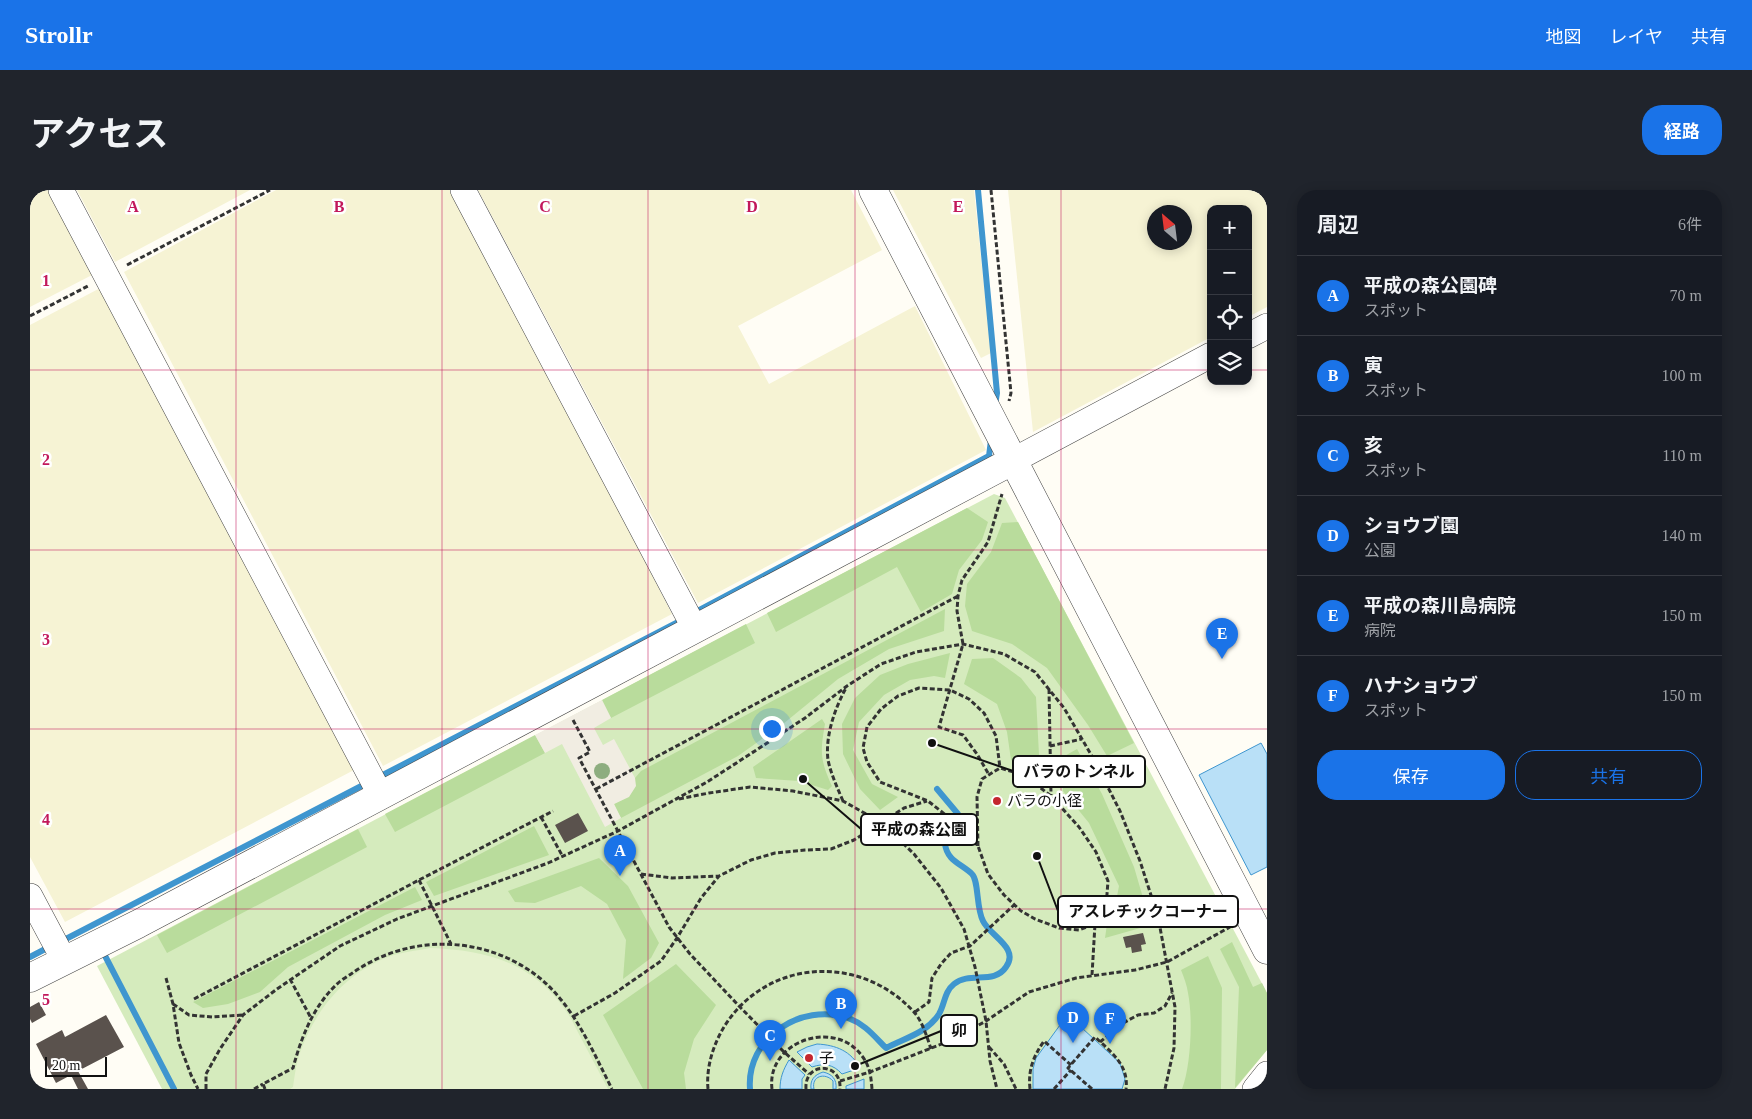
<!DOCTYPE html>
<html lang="ja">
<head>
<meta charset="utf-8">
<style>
	:root { --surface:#171b24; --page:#20242c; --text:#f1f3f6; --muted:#9ea1a6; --line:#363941; --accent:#1a73e8 }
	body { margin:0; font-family:"Times New Roman","Noto Sans JP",serif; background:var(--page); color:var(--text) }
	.controls { position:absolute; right:15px; top:15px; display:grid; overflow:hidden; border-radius:10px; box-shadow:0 2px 12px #0003 }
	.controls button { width:45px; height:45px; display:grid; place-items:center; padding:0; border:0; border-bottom:1px solid var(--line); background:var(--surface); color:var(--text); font:25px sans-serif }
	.compass { position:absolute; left:1117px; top:15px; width:45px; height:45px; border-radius:50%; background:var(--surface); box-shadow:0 2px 12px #0003; rotate:332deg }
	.scale { position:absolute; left:15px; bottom:12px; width:62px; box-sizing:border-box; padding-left:5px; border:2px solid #111; border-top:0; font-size:14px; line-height:18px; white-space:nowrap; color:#111; -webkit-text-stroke:4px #fff; paint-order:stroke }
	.you { position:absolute; left:741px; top:538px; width:18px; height:18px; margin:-12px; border:4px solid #fff; border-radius:50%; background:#1a73e8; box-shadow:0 0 0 8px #1a73e833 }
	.badge { display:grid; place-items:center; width:32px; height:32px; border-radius:50%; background:var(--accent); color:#fff; font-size:16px; font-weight:700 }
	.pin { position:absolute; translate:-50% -41px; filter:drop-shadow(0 1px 2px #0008) }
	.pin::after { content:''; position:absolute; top:26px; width:18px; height:15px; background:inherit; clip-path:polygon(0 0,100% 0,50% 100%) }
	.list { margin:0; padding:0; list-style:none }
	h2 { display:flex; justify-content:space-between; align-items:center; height:65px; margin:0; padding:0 20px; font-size:21px }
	h2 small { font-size:16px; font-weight:400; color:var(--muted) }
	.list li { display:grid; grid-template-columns:32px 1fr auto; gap:15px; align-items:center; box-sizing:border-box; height:80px; padding:0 20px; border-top:1px solid var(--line) }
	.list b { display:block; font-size:19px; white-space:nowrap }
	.list p { margin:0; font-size:16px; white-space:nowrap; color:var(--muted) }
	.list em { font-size:16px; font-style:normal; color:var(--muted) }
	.actions { display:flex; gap:10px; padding:15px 20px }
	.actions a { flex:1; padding:11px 0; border:1px solid var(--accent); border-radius:20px; text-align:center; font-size:18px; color:var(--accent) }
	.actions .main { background:var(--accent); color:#fff }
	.icon { flex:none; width:28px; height:28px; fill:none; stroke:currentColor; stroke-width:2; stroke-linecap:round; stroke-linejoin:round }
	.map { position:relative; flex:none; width:1237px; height:899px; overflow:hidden; border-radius:20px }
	header { display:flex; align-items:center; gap:30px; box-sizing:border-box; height:70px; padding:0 25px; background:var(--accent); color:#fff }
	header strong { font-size:24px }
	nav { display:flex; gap:28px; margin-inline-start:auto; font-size:18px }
	.intro { display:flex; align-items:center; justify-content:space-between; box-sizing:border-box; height:120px; padding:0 30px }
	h1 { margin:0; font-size:35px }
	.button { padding:12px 22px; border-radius:20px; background:var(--accent); color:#fff; font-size:18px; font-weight:700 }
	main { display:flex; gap:30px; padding:0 30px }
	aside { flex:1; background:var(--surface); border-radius:20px; box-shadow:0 2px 12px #0003 }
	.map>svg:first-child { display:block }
</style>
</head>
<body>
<header>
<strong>Strollr</strong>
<nav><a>地図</a><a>レイヤ</a><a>共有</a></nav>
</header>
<div class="intro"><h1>アクセス</h1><a class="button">経路</a></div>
<main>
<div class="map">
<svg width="1237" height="899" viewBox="0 0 1237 899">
	<rect width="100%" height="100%" fill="#fffdf5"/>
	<!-- farmland -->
	<path fill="#f6f3d4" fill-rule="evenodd" d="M0 0H19L64 84 0 117Z
		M47 0H220L85 72Z
		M246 0H423L642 424 353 576 94 82Z
		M448 0H821L852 60 708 136 739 194 885 116 956 260 668 413Z
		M863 0H944L961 163 951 168Z
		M978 0H1237V117L1218 127V19H1181V147L1003 242ZM1124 22H1154V52H1124Z
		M74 96 324 580 35 732 0 667V135Z"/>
	<!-- green -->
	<path fill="#d5ebbd" d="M964 304 975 308 1237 803V860L1205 899H132L67 776Z"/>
	<!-- forest -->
	<path fill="#b9dc9c" d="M937 318 958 332 952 350 929 380 922 404 891 422 867 377 746 442 737 423Z
		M988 332 1104 553 1077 566 1058 535 1017 478 982 454 942 441 935 416 937 394 961 362 972 333Z
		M915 419 914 441 859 459 808 489 753 534 708 566 591 628 584 614C596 608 606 603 605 588L611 581Z
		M716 434 725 453 581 528 572 510Z
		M920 463 915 488 904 486 880 490 854 505 829 532 823 560 842 594 868 607 850 620 830 599 813 564 812 534 825 508 850 485 878 474Z
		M963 468 991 488 1006 507 1010 584 981 570 977 542 967 514 934 494 942 469Z
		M792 529 795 534C790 562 790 570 802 596L798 600 769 591 726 588 723 577Z
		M505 545 515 563 365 642 355 624Z
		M1047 559 1072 604 1104 677 1121 735 1075 748 1077 734 1083 727 1089 696 1059 633 1033 601 1031 568Z
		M504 636 519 665 404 706 396 692Z
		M328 639 337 657 137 763 127 745Z
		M569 668 598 696 629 753 621 768 593 789 596 750 577 714 551 696 505 713 485 712 478 701Z
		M385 697 392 710 355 725 258 777 230 802 198 814 173 818 163 812Z
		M1202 752 1223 797 1232 793 1237 803V860L1205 898 1209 797 1190 759Z
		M1178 766 1192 798 1191 899H1152C1161 876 1163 827 1158 803 1157 795 1154 788 1151 780Z
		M646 774 686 815 664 849 654 883 656 899H613L573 825Z"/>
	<!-- pitch -->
	<path fill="#e6f2cf" d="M400 758C456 760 502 772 536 821 542 829 546 839 551 848 560 865 569 882 578 899H260L263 897C265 885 266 872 271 860 286 819 316 783 358 767 371 762 386 761 400 758Z"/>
	<!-- plaza -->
	<path fill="#f1ede2" d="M572 510 581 528 564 538 573 555 584 549 605 588 606 596 599 607 584 614 591 628 575 637 532 554 515 563 505 545Z"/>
	<!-- water -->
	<path fill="#b9e0f7" stroke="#3f96cf" d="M1231 553 1237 564V677L1221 685 1169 585Z
		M1030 835 1052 838 1090 873 1095 889 1092 899H1003V879L1006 868Z
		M787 854C806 855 821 861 830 878L812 884C803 874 794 873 782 877L767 862 777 857Z
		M759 870 775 885 772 889V899H750C750 888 753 880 759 870Z
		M793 882C802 884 807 889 806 899H803V891C795 882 781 886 784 899H781C780 890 784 885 793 882Z
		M834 889V899H816V896Z"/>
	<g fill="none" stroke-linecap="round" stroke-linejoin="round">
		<!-- stream -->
		<path stroke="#3f96cf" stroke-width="6" d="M948 0 967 203 965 215
			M662 424 959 266 961 250
			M347 588 654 429
			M30 752 339 592
			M72 760 144 899
			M0 767 21 756
			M720 899C716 848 771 812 818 828 835 834 844 846 856 858 875 848 897 843 909 824 915 814 914 802 924 794 940 781 964 795 976 777 990 758 960 746 953 731 946 718 949 691 942 684 932 674 917 671 915 654 914 641 927 635 928 624L907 599"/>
	</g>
	<!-- building -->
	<path fill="#5a524d" d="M548 623 558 641 535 653 525 635Z
		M1113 743 1116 754 1111 755 1112 761 1102 763 1101 757 1096 758 1093 747Z
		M9 812 16 825 2 833 0 829V817Z
		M76 825 94 857 48 881 58 899H48L41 885 26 893 6 854 32 840 35 847Z"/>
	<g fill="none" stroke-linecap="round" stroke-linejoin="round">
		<defs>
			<path id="minor" d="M31 0 351 606
				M433 0 665 439
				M1218 146 1237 136
				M984 270 1181 165
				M0 706 34 770
				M1225 899 1237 884"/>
			<path id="tertiary" d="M843 0 1237 760
				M0 788 108 734 984 270"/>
		</defs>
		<!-- minor casing -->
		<use href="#minor" stroke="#444" stroke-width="26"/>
		<!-- tertiary casing -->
		<use href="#tertiary" stroke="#444" stroke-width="29"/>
		<!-- path -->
		<path stroke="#333" stroke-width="3" stroke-dasharray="5 2.5" stroke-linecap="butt" d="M961 0 981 203 979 211
			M97 75 240 0
			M0 126 58 96
			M1019 499 1021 605
			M543 530 560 562 549 568 639 737 660 764 709 816 754 862 779 884
			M1020 556 1052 549
			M958 583 947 564 933 545 909 537 933 454 927 421 928 406 932 390 958 352 972 304
			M566 599 928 406
			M649 609 679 603 720 597 763 601 813 611 852 633 884 664 911 698 934 739 945 777 956 831 960 871 967 899
			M813 611C807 597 801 584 798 570 795 546 805 518 816 498
			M511 627 533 667
			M948 656 947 607 952 589 970 578 994 585 1021 606 1049 637 1066 662 1078 691 1076 717 1065 734 1049 740 1029 738 1005 729 991 721 974 705 958 684 948 656 931 637 898 611 850 592 837 572 833 558 837 537 851 519 868 506 889 498 920 500 939 509 954 523 966 546 970 578
			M611 684 642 688 689 686
			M389 690 421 754
			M1062 785 1065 734
			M136 788 143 814 149 853 161 885 168 899
			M260 789 281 828
			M164 809 389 690 523 621
			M143 814 159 825 182 827 213 825
			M885 822 899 812 902 788 911 774 921 763 940 756 984 715
			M544 826 585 803 631 771 647 748 671 708 689 686 721 670 745 663 775 660 801 659 824 650 874 618 897 611
			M1070 852 1093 833 1108 825 1124 823 1135 816 1142 803
			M959 857 974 874 986 899
			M810 891 840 882 922 850 956 831 999 802 1046 788 1105 780 1137 772 1200 737
			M176 899V884L190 859 213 825 247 799 310 756 367 729 518 673 588 641 677 592 731 557 775 528 817 496 851 474 886 462 933 454 974 464 1005 482 1034 518 1063 568 1090 621 1110 671 1128 727 1145 817 1144 858 1135 899
			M224 899 233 894
			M235 899 233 894 263 878C271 848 283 817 306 795 310 791 316 787 321 784 378 743 456 744 511 789 545 818 562 860 582 899
			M678 899C676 878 683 855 694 837 736 769 829 763 883 821 892 830 897 847 901 859
			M742 899C736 851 805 828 832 866 840 876 841 887 842 899
			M776 899C774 871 812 872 810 899
			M1000 899C998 880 1003 867 1014 851L1041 875
			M1024 899 1041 880
			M1062 899 1038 878 1065 847C1081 862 1099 875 1096 899"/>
		<!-- minor -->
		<use href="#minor" stroke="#fff" stroke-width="25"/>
		<!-- tertiary -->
		<use href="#tertiary" stroke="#fff" stroke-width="28"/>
	</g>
	<!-- trees -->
	<circle fill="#8dad7f" cx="572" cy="581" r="8"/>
	<!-- grid -->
	<path fill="none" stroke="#c2185b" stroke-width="1" stroke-opacity="0.55" d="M206 0V899M412 0V899M618 0V899M825 0V899M1031 0V899M0 180H1181M1218 180H1237M0 360H1237M0 539H1237M0 719H1237"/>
	<!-- markers -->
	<g fill="#c4262e" stroke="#fff" stroke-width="2">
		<circle cx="967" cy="611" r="5"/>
		<circle cx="779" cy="868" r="5"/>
	</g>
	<g text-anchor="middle" stroke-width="5" stroke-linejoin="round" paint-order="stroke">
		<!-- poi labels -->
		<g font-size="15" fill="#111" stroke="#fff" text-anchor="start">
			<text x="977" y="616">バラの小径</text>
			<text x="789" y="873">子</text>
		</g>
	</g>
	<g font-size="16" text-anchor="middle" font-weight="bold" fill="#c2185b" stroke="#fff" stroke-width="5" stroke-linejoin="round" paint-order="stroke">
		<text x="103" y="22">A</text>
		<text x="309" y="22">B</text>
		<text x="515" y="22">C</text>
		<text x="722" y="22">D</text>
		<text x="928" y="22">E</text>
		<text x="16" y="96">1</text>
		<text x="16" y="275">2</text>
		<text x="16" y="455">3</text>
		<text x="16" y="635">4</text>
		<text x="16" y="815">5</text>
	</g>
	<!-- callouts -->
	<path fill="none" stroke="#111" stroke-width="2" d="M902 553L983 581M773 589L831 639M1007 666L1028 721M825 876L911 841"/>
	<g fill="#111" stroke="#fff" stroke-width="2">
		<circle cx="902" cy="553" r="5"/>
		<circle cx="773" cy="589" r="5"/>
		<circle cx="1007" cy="666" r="5"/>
		<circle cx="825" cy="876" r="5"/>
	</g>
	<g fill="#fff" stroke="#111" stroke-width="2">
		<rect x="983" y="566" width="132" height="31" rx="5"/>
		<rect x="831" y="624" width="116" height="31" rx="5"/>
		<rect x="1028" y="706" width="180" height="31" rx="5"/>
		<rect x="911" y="825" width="36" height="31" rx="5"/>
	</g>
	<g font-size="16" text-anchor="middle" font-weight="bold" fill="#111">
		<text x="1049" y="587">バラのトンネル</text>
		<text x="889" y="645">平成の森公園</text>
		<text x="1118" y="727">アスレチックコーナー</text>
		<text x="929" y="846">卯</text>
	</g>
</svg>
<div class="controls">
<button>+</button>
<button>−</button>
<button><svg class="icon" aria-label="locate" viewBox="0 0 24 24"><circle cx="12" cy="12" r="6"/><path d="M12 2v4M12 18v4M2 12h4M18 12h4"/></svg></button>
<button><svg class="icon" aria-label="layers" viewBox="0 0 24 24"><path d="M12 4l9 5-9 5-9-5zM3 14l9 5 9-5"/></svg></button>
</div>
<svg class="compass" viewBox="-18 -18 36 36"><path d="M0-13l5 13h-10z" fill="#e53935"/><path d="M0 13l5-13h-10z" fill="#9ea1a6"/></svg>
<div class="scale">20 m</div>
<div class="you"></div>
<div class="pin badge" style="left:590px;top:686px">A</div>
<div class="pin badge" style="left:811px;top:839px">B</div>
<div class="pin badge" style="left:740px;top:871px">C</div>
<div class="pin badge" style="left:1043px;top:853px">D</div>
<div class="pin badge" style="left:1192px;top:469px">E</div>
<div class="pin badge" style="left:1080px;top:854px">F</div>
</div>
<aside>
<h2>周辺<small>6件</small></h2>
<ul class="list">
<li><span class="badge">A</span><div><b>平成の森公園碑</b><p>スポット</p></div><em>70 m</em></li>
<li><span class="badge">B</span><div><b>寅</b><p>スポット</p></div><em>100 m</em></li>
<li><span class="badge">C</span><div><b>亥</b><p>スポット</p></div><em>110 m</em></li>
<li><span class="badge">D</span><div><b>ショウブ園</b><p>公園</p></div><em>140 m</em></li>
<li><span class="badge">E</span><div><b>平成の森川島病院</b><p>病院</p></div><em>150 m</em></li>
<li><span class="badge">F</span><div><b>ハナショウブ</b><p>スポット</p></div><em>150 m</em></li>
</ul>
<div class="actions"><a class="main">保存</a><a>共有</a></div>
</aside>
</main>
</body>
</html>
